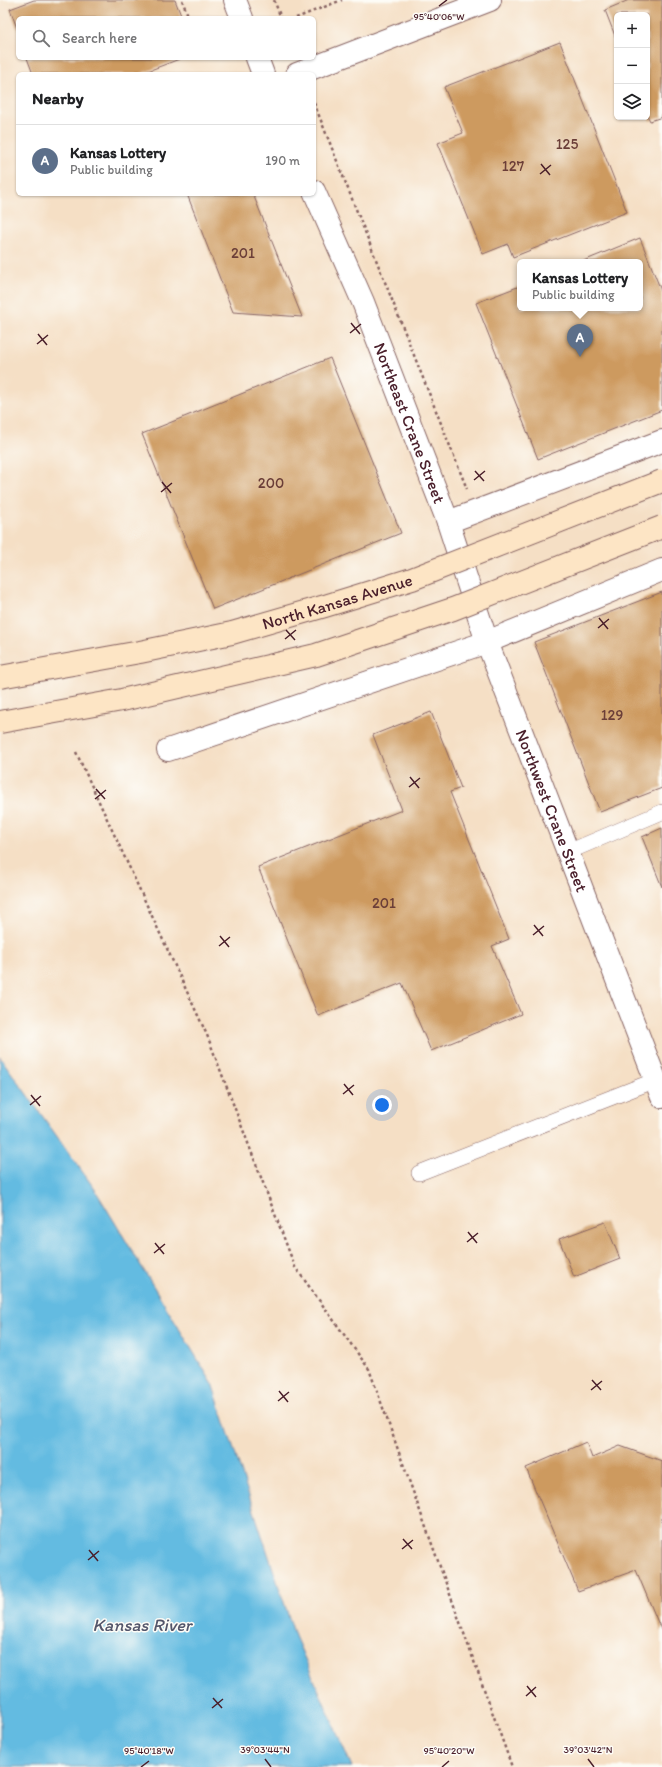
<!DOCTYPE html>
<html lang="en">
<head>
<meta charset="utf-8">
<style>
	:root { --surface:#fff; --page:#f6f6f6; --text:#202124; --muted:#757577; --line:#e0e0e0; --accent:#db2777 }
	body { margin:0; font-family:Itim,sans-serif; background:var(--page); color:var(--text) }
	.controls { position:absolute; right:12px; top:12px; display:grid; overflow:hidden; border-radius:6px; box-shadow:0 1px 3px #0004 }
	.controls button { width:36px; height:36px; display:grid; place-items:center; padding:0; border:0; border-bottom:1px solid var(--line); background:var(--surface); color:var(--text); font:20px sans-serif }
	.you { position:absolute; left:382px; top:1105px; width:14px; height:14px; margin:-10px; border:3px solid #fff; border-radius:50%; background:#1a73e8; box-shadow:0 0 0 6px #1a73e833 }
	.badge { display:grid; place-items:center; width:26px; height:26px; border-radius:50%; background:var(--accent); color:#fff; font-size:13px; font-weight:700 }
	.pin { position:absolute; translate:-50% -33px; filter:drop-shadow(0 1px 2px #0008) }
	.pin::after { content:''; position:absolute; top:21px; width:14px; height:12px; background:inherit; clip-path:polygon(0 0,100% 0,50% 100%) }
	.popup { position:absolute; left:517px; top:259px; width:126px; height:52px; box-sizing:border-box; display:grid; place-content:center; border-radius:6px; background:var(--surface); filter:drop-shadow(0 1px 3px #0005); font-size:13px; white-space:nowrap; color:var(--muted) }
	.popup b { font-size:15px; color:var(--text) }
	.popup::after { content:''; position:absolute; left:50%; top:100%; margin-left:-8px; border:8px solid transparent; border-top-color:var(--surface) }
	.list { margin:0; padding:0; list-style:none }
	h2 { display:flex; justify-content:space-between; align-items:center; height:52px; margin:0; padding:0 16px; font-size:17px }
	h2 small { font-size:13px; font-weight:400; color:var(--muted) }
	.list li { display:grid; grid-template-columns:26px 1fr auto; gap:12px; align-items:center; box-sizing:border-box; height:72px; padding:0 16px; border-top:1px solid var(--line) }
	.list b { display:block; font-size:15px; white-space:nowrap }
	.list p { margin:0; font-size:13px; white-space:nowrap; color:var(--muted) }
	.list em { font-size:13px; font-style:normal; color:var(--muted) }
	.icon { flex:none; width:22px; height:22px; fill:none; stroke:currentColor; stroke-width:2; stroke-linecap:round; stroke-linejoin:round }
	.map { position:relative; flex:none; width:662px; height:1767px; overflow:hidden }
	.search { position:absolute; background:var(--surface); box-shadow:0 1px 3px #0004; left:16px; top:16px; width:300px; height:44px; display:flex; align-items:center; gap:10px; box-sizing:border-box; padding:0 14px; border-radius:6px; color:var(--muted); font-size:15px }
	.panel { position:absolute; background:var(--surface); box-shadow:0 1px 3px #0004; left:16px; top:72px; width:300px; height:124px; border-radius:6px }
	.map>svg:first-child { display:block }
</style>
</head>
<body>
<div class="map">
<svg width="662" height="1767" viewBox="0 0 662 1767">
	<rect width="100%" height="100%" fill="#fdfcf7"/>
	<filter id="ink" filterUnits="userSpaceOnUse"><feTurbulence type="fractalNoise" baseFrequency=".025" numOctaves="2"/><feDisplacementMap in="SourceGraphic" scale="8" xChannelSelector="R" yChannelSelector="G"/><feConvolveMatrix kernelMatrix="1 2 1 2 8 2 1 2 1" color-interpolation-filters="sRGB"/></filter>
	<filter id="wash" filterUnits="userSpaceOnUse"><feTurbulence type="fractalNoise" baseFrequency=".012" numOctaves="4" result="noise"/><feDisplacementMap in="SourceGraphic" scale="16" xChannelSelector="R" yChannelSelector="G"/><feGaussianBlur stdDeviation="0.9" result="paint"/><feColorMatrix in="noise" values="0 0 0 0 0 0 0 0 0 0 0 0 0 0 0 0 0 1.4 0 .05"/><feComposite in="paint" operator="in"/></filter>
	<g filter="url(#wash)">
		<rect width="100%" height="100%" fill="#f5dfc5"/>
		<!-- water -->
		<path fill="#64bbe1" stroke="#576d86" d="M0 1057 94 1188 212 1383 295 1636 352 1767H0Z"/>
		<g id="blocks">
			<!-- building -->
			<path fill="#cd9a5f" d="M34 0H175L182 18H18V31L10 9Z
				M629 0H662V117L650 121 647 115V15H617V41L605 10Z
				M560 42 627 212 513 257 508 244 483 254 438 143 463 133 444 87Z
				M27 58H182L140 74H33Z
				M187 194H253L302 317 233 312Z
				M640 238 662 293V410L538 459 476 303 520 286V308H640V262H581Z
				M330 358 401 533 213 609 142 434Z
				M662 592V788L600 812 534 642Z
				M431 712 461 788 450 792 509 939 492 946 521 1014 431 1051 402 983 318 1016 258 867 402 810 373 735Z
				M662 828V887L642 837Z
				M605 1222 620 1259 574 1277 559 1239Z
				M586 1442 592 1458 620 1446 662 1461V1632L636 1570 578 1591 526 1468Z"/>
		</g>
	</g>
	<g filter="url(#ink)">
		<use href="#blocks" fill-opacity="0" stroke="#866261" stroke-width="1"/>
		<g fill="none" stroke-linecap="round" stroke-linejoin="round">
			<defs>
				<path id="lane" d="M568 852 662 812
					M419 1173 656 1080"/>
				<g id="street">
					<path d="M235 0 242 18"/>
					<path d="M257 58 263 74"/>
					<path d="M297 74 490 0"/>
					<path id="s1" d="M314 191 363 302 448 522 487 642 662 1097"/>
					<path d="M448 522 662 441"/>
					<path d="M168 750 487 642 662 570"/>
				</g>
			</defs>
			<!-- lane casing -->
			<use href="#lane" stroke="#866261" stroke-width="16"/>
			<!-- street casing -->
			<use href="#street" stroke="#866261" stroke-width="24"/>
			<!-- path -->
			<path stroke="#866261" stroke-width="2.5" stroke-dasharray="3 3" stroke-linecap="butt" d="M182 0 189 18
				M274 0 281 18
				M296 18 342 0
				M314 103 467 489
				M76 752 207 1035 295 1267 369 1369 512 1767"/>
			<!-- lane -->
			<use href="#lane" stroke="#fff" stroke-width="15"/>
			<!-- street -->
			<use href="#street" stroke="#fff" stroke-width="22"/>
			<defs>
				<g id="secondary-bridge">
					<path id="s2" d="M0 677 140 652 232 633 325 606 412 579 662 481"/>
					<path d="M0 722 122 700 316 655 453 609 662 527"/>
				</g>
			</defs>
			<!-- secondary-bridge casing -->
			<use href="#secondary-bridge" stroke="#866261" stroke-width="24" stroke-linecap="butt"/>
			<!-- secondary-bridge -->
			<use href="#secondary-bridge" stroke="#fde5c5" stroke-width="22"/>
		</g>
	</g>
	<!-- ticks -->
	<path fill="none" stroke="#4a1f2b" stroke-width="1.5" d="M439 6 447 0M541 164 550 175M540 174 551 165M351 323 360 334M350 333 361 324M38 334 47 345M37 344 48 335M475 471 484 481M474 480 485 471M162 482 171 493M161 492 172 483M599 618 608 629M598 628 609 619M286 630 295 640M285 639 296 630M410 777 419 788M409 787 420 778M96 789 105 799M95 799 106 790M534 925 543 936M533 935 544 926M220 936 229 947M219 946 230 937M344 1084 353 1095M343 1094 354 1085M31 1095 40 1106M30 1105 41 1096M468 1232 477 1243M467 1242 478 1233M155 1243 164 1254M154 1253 165 1244M592 1380 601 1390M591 1390 602 1381M279 1391 288 1402M278 1401 289 1392M403 1539 412 1549M402 1549 413 1540M89 1550 98 1561M88 1560 99 1551M527 1686 536 1697M526 1696 536 1687M213 1698 222 1708M212 1708 223 1699M265 1759 271 1767M588 1759 594 1767M141 1767 149 1761M442 1767 449 1761"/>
	<g text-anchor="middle" stroke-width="3" stroke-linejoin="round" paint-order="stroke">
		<!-- number labels -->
		<g font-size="15" fill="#6b3e38">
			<text x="567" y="149">125</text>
			<text x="513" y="171">127</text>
			<text x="243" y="258">201</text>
			<text x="271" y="488">200</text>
			<text x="612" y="720">129</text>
			<text x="384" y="908">201</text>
		</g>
		<!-- street labels -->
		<g font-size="17" fill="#4a1f2b" stroke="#fdfcf7">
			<text dy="6" stroke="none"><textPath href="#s1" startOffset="251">Northeast Crane Street</textPath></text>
			<text dy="6" stroke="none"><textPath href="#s2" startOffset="346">North Kansas Avenue</textPath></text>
			<text dy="6" stroke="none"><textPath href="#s1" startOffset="664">Northwest Crane Street</textPath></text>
		</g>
		<!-- water labels -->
		<g font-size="18" font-style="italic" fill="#53566b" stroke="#fdfcf7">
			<text x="142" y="1631">Kansas River</text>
		</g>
	</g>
	<g font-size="10" text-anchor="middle" fill="#4a1f2b" stroke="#fdfcf7" stroke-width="3" stroke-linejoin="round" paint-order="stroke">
		<text x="439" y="20">95°40'06"W</text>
		<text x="265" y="1753">39°03'44"N</text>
		<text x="588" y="1753">39°03'42"N</text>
		<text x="149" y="1754">95°40'18"W</text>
		<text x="449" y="1754">95°40'20"W</text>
	</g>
</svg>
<div class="controls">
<button>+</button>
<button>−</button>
<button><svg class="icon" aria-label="layers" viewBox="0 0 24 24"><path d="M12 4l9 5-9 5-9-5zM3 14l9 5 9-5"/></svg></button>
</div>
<div class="you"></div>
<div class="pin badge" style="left:580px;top:357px;background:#5c6f8a">A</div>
<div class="popup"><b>Kansas Lottery</b>Public building</div>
<div class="search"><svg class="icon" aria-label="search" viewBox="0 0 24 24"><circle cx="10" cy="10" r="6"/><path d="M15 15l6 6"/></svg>Search here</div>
<section class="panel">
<h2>Nearby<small></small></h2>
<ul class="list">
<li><span class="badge" style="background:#5c6f8a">A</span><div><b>Kansas Lottery</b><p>Public building</p></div><em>190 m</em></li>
</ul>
</section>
</div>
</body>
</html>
